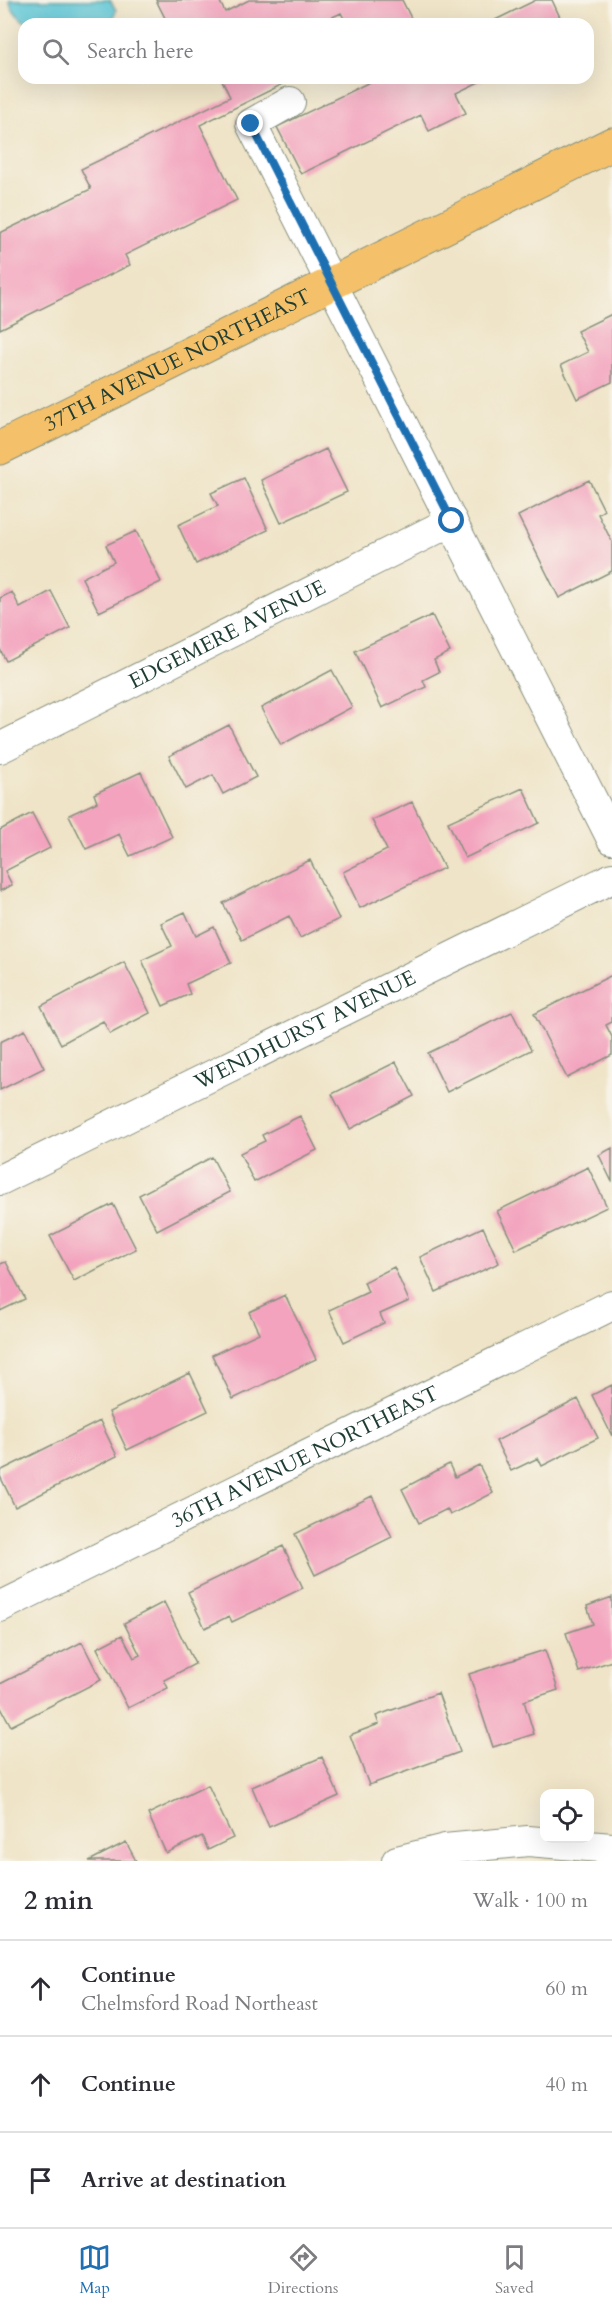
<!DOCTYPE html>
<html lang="en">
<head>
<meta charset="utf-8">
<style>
	:root { --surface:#fff; --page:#f7f7f7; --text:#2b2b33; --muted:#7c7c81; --line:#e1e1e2; --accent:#1f6fb2 }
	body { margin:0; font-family:Cardo,serif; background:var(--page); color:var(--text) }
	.controls { position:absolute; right:18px; bottom:18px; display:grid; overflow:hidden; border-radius:12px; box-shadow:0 6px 24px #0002 }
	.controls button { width:54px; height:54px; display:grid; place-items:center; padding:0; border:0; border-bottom:2px solid var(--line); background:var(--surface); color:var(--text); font:30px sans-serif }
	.stop { position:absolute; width:18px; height:18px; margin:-14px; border:4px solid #1f6fb2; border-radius:50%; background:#fff }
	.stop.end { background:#1f6fb2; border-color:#fff; box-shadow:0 2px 6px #0008 }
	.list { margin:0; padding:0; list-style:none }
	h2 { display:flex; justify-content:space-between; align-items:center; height:78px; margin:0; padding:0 24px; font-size:26px }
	h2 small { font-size:20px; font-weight:400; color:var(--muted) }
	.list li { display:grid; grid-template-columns:39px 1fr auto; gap:18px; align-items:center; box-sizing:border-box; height:96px; padding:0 24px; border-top:2px solid var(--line) }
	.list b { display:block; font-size:22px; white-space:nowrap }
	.list p { margin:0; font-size:20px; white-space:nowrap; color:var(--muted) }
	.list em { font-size:20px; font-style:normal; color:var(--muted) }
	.icon { flex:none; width:33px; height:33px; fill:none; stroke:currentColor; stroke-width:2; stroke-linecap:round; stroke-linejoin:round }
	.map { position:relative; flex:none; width:612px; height:1861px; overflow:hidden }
	.search { position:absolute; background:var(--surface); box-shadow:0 6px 24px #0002; left:18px; right:18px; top:18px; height:66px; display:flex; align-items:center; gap:15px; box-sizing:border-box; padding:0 21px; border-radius:18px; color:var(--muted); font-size:22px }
	.sheet { height:366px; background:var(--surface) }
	nav { display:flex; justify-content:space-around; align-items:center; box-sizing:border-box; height:84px; border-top:2px solid var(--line); background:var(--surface); font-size:16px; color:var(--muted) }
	nav a { display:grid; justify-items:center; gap:3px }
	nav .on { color:var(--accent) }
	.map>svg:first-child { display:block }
</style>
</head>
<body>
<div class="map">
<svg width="612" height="1861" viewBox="0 0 612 1861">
	<rect width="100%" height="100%" fill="#f7f3e8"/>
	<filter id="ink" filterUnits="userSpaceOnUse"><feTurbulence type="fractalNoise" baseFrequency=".0167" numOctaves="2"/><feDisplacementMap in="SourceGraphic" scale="12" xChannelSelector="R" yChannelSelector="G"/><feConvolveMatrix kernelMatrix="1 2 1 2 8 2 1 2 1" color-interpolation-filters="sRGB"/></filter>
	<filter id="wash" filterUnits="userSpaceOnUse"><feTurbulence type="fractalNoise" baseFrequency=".008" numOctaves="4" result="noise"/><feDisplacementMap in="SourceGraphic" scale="24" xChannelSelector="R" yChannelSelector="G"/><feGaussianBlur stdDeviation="1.35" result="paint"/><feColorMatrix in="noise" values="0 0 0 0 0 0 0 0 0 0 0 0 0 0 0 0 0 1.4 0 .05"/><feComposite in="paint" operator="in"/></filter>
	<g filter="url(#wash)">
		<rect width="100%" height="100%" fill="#efe4c7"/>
		<!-- water -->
		<path fill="#5ec8d8" stroke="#3e8286" stroke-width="1.5" d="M9 0H110L116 10 112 24H29C20 19 12 11 9 0Z"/>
		<g id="blocks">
			<!-- building -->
			<path fill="#f3a3be" d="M156 0H224L220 2 225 12 249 0H402L414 24H347L341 13 318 24H168Z
				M536 0H552L563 24H487Z
				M221 78H295L200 125 237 200 125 255 130 265 0 329V233L91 189 81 169 230 97Z
				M373 78H487L456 93 466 113 429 131 421 115 301 174 277 127 374 80Z
				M612 314V382L577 399 561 365 588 352 577 331Z
				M326 449 347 492 281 523 261 480Z
				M244 478 268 530 196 564 178 525 218 506 211 493Z
				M589 480 604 510 598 514 612 542V571L559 598 518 516Z
				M136 531 161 582 99 612 82 578 114 562 106 545Z
				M51 591 70 628 6 661 0 649V598L12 592 20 608Z
				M432 615 450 652 434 660 439 672 423 680 426 687 382 708 355 651Z
				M332 670 352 707 281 745 261 708Z
				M229 725 256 777 223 794 213 775 186 789 169 756Z
				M141 772 172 837 130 856 119 834 86 849 69 815 97 802 94 794Z
				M523 788 539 823 465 858 448 822Z
				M412 802 444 868 360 908 343 872 387 850 372 820Z
				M32 813 50 848 5 871 12 885 0 891V830Z
				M310 860 339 919 300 938 289 916 242 940 223 903Z
				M185 912 196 936 214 927 231 963 186 984 190 994 163 1006 142 960 172 946 161 923Z
				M124 962 150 1013 110 1034 103 1021 61 1044 41 1006Z
				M612 975V1022L606 1025 612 1037V1055L567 1078 534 1014Z
				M512 1012 531 1050 447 1092 428 1053Z
				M25 1030 44 1068 0 1090V1042Z
				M396 1062 414 1096 350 1129 332 1094Z
				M300 1116 317 1150 254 1182 240 1153 265 1141 262 1135Z
				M612 1148V1182L599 1155Z
				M212 1157 230 1192 157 1230 139 1195Z
				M588 1167 607 1207 516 1250 497 1211Z
				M113 1204 136 1249 74 1281 50 1236Z
				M483 1227 499 1263 436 1292 420 1257Z
				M6 1262 25 1299 0 1311V1264Z
				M394 1267 409 1301 380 1314 384 1323 344 1342 329 1310 368 1292 364 1282Z
				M285 1295 316 1359 233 1399 212 1355 259 1333 249 1312Z
				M190 1373 208 1411 127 1450 109 1412Z
				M612 1385V1436L592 1395Z
				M578 1399 598 1438 542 1466 538 1458 511 1471 496 1441Z
				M100 1421 117 1456 15 1507 0 1476V1471Z
				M449 1464 455 1477 479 1465 493 1493 450 1515 447 1509 419 1523 402 1489Z
				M372 1496 392 1537 315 1575 295 1534Z
				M283 1546 303 1588 232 1622 229 1616 205 1628 188 1592Z
				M612 1597V1661L579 1672 566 1633 593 1624 587 1606Z
				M164 1602 195 1664 164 1680 168 1688 128 1708 97 1648 122 1635 134 1658 140 1655 124 1623Z
				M82 1642 101 1680 11 1726 0 1706V1684Z
				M545 1650 558 1690 524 1701 534 1734 493 1747 469 1674Z
				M438 1693 460 1752 369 1785 350 1735 379 1724 376 1716Z
				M322 1757 339 1796 269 1827 252 1787Z
				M208 1785 233 1838 208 1850 202 1836 166 1853 148 1814Z
				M126 1842 136 1861H89Z"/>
		</g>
	</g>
	<g filter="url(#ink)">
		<use href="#blocks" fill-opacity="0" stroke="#87907e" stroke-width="1.5"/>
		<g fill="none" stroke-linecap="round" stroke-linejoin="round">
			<defs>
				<g id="minor">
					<path d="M290 102 251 124 612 839"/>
					<path id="s1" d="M0 748 452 521"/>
					<path id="s2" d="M0 1180 612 878"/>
					<path id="s3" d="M0 1607 612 1305"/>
					<path d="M397 1861 445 1849 528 1841 612 1848"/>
				</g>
				<g id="major">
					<path id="s4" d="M0 448 612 144"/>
				</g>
			</defs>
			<!-- minor casing -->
			<use href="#minor" stroke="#87907e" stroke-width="32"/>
			<!-- major casing -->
			<use href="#major" stroke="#87907e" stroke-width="35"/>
			<!-- minor -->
			<use href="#minor" stroke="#fff" stroke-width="30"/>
			<!-- major -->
			<use href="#major" stroke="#f4c16a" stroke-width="33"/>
		</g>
	</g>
	<g fill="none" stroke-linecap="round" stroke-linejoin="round" filter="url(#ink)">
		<!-- route -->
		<path stroke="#1f6fb2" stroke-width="8" d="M251 124 452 521"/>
	</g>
	<g text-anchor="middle" stroke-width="4.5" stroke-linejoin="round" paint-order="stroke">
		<!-- street labels -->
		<g font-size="21" fill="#1f3d34" stroke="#f7f3e8">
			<text dy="7" stroke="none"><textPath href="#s4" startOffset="198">37TH AVENUE NORTHEAST</textPath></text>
			<text dy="7" stroke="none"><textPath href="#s1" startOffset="254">EDGEMERE AVENUE</textPath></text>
			<text dy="7" stroke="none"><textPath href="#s2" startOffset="340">WENDHURST AVENUE</textPath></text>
			<text dy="7" stroke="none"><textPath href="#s3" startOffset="340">36TH AVENUE NORTHEAST</textPath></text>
		</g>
	</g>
</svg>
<div class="controls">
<button><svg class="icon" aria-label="locate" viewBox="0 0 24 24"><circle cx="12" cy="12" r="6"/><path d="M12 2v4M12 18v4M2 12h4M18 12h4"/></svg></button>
</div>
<div class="stop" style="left:452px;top:521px"></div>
<div class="stop end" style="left:251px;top:124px"></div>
<div class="search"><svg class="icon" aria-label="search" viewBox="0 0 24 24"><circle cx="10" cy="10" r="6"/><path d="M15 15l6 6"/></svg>Search here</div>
</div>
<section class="sheet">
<h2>2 min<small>Walk · 100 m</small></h2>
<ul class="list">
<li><svg class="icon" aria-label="ahead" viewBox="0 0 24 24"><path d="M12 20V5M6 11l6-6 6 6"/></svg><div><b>Continue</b><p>Chelmsford Road Northeast</p></div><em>60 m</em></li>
<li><svg class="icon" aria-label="ahead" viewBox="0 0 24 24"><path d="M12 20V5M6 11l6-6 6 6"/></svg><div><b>Continue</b></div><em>40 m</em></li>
<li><svg class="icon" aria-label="arrive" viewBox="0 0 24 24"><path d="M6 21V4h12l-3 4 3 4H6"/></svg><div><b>Arrive at destination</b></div></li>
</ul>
</section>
<nav>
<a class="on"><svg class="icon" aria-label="map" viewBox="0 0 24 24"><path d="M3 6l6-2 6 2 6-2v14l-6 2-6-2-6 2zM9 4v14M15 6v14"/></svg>Map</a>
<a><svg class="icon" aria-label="directions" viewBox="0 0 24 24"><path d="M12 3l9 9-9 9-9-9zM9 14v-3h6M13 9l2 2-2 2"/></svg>Directions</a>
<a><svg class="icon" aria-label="saved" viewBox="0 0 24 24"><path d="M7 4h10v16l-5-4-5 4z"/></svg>Saved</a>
</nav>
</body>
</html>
